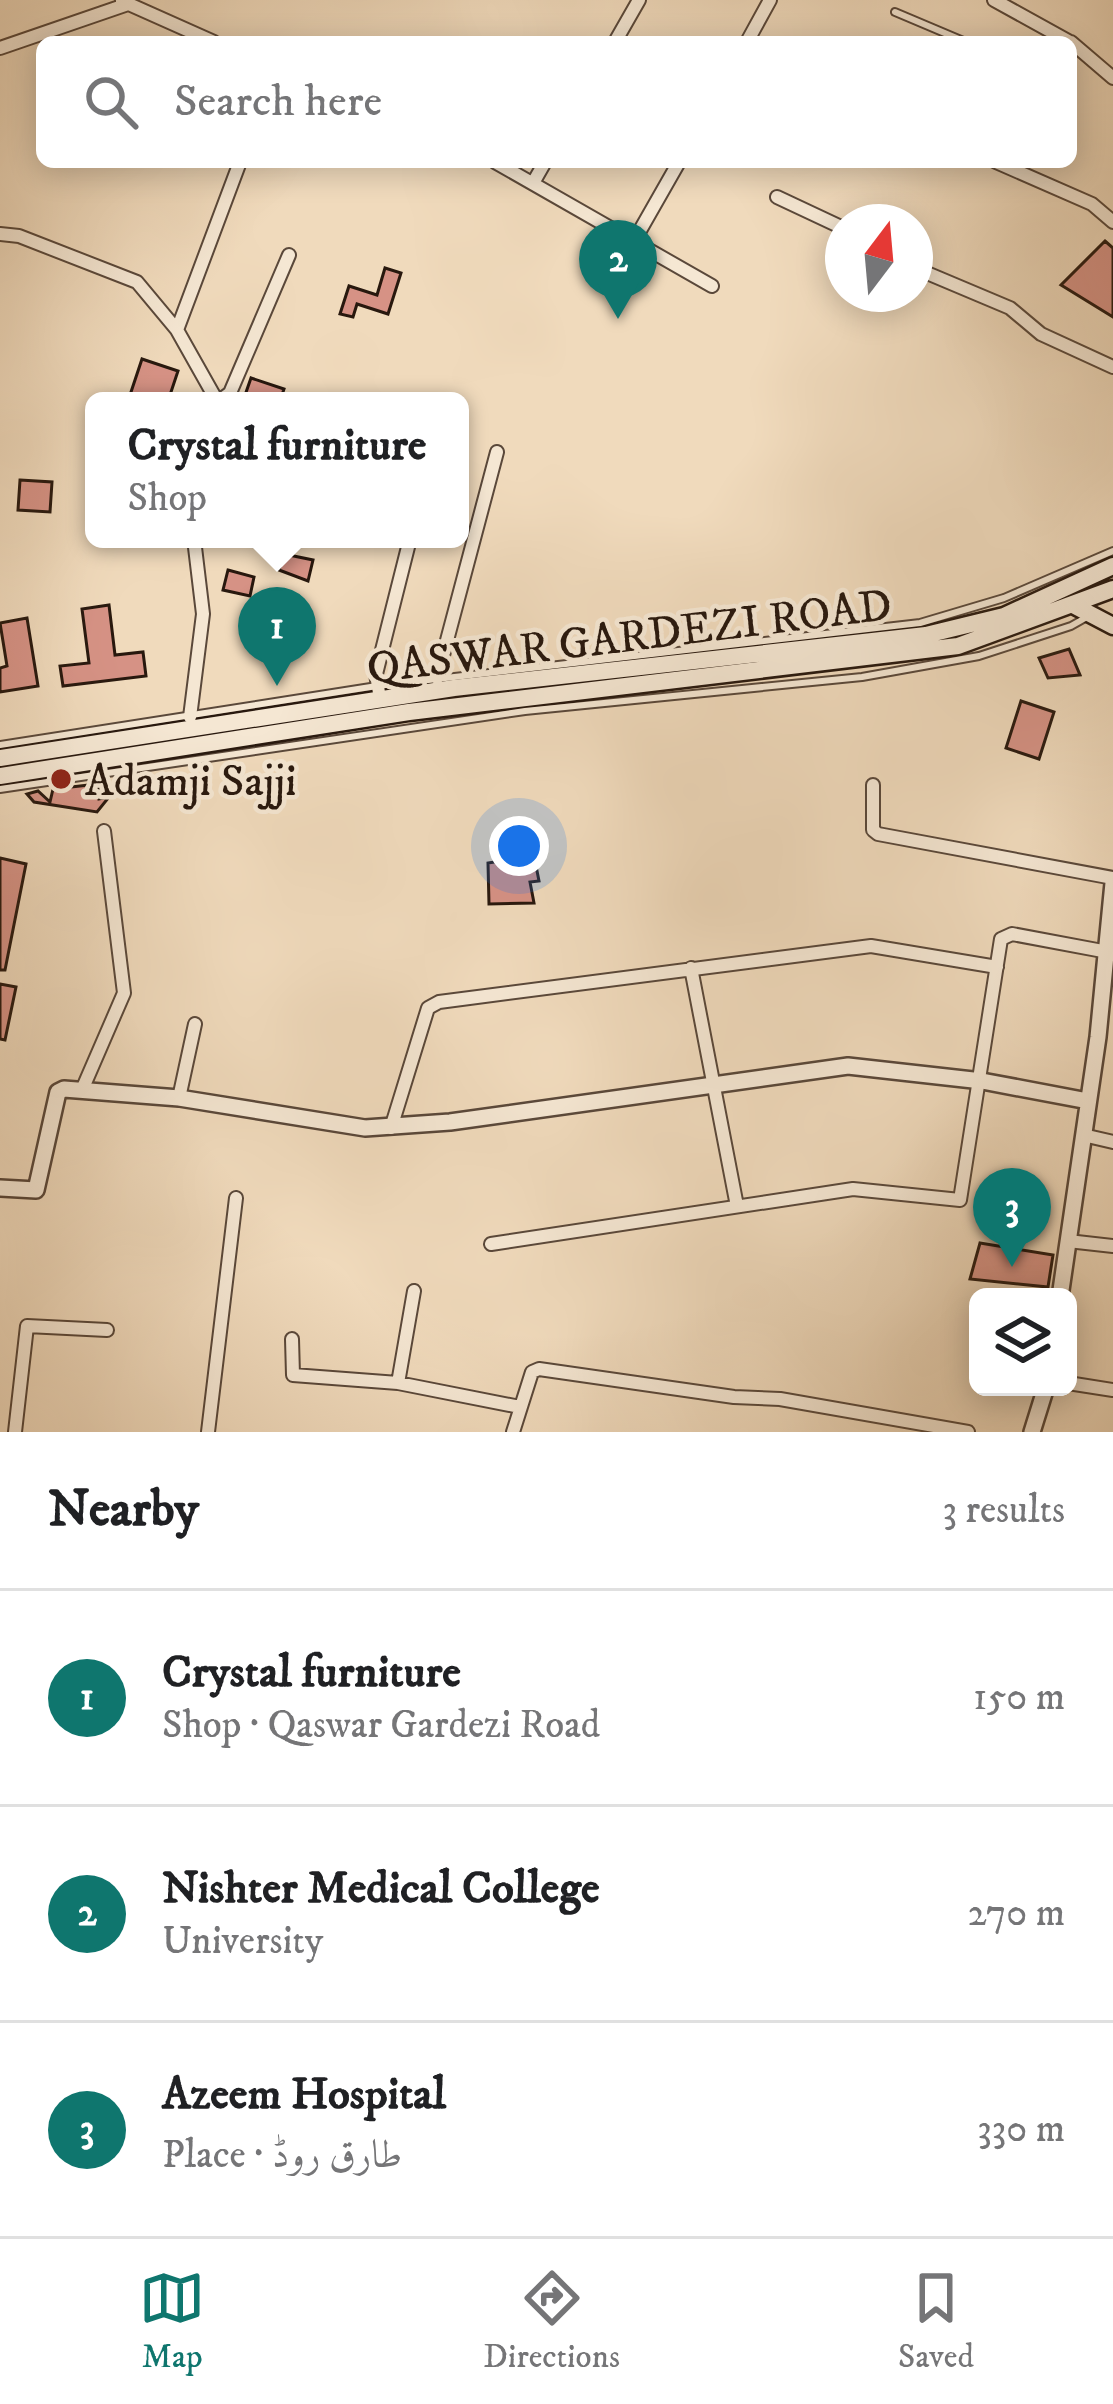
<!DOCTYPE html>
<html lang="en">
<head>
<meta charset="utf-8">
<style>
	:root { --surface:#fff; --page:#f6f6f6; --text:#202124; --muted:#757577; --line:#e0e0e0; --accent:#0f766e }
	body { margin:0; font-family:"IM FELL DW Pica",Amiri,serif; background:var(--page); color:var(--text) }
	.controls { position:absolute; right:36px; bottom:36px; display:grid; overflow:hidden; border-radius:18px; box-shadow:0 6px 30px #0003 }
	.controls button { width:108px; height:108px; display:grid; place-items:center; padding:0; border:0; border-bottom:3px solid var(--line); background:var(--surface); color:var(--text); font:60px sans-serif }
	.compass { position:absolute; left:825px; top:204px; width:108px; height:108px; border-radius:50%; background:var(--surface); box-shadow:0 6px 30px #0003; rotate:16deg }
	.you { position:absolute; left:519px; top:846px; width:42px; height:42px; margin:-30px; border:9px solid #fff; border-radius:50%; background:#1a73e8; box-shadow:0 0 0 18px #1a73e833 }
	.badge { display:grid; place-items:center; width:78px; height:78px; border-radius:50%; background:var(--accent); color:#fff; font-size:39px; font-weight:700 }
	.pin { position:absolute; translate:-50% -99px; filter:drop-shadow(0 3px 6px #0008) }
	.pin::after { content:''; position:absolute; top:63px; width:42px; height:36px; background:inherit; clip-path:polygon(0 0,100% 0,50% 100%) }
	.popup { position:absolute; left:85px; top:392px; width:384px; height:156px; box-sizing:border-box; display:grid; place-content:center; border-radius:18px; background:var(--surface); filter:drop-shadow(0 3px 9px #0005); font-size:39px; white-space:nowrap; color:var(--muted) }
	.popup b { font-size:45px; color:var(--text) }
	.popup::after { content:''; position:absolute; left:50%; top:100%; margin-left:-24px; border:24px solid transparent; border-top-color:var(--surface) }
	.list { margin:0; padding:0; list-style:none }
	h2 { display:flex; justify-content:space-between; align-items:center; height:156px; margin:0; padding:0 48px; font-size:51px }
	h2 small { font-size:39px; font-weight:400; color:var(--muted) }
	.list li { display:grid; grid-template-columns:78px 1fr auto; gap:36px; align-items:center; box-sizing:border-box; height:216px; padding:0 48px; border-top:3px solid var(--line) }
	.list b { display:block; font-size:45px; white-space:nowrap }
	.list p { margin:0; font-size:39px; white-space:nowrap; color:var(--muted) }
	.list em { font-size:39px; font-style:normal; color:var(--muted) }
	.icon { flex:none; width:66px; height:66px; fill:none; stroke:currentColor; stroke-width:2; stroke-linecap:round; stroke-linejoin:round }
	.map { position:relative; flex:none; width:1113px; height:1432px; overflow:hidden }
	.search { position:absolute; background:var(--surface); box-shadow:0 6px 30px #0003; left:36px; right:36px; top:36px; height:132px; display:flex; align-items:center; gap:30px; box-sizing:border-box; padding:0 42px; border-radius:18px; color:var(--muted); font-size:45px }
	.sheet { height:804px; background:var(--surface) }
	nav { display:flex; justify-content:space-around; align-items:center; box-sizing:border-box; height:168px; border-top:3px solid var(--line); background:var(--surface); font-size:33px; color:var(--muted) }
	nav a { display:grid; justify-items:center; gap:6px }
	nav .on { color:var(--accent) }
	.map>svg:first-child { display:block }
</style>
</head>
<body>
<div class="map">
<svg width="1113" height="1432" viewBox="0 0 1113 1432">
	<rect width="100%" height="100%" fill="#f0dabc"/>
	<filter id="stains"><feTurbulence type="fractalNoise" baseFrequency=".00167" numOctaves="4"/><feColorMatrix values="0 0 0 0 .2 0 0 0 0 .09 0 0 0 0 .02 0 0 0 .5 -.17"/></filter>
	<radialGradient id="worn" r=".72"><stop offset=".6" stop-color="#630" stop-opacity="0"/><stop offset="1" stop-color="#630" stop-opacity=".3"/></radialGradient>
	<!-- building -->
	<path fill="#d69285" stroke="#28180e" stroke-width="3" d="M1105 241 1113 248V317L1061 285Z
		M385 268 401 273 388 314 357 304 353 317 340 314 349 286 377 295Z
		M142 359 178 371 168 401H128Z
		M251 378 284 389 280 401H243Z
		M20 480 52 482 50 512 18 510Z
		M284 554 313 560 308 581 279 570Z
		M228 570 254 577 250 596 223 590Z
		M109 605 115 655 143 652 146 676 63 686 60 666 89 663 82 609Z
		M27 618 38 686 0 692V668L7 666 0 623Z
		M1069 649 1080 675 1048 678 1039 658Z
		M1021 701 1054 712 1039 759 1006 748Z
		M98 784 99 799 109 797 97 812 34 802 27 794 38 791 50 802 53 789Z
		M513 844 515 854 526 852 529 868 536 866 539 881 530 882 534 903 489 904 488 863 501 861 498 847Z
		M0 858 26 864 5 970H0Z
		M0 984 16 987 5 1040 0 1039Z
		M980 1243 1053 1255 1048 1287 970 1279Z"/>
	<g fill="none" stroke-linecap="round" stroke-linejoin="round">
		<defs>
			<path id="service" d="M895 12 966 42
				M0 745 377 686 920 623 1004 598 1113 551
				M0 789 525 711 862 677 979 656 1071 626 1087 617"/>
			<path id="minor" d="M994 0 1070 42
				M122 1 214 42
				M615 42 639 0
				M747 42 770 0
				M1071 42 1113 78
				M0 48 128 4
				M495 162 712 286
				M996 162 1092 204 1113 222
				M533 183 545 162
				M777 197 843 228
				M0 234 19 236 137 282 177 330 217 401
				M634 241 679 162
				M915 268 1010 308 1041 334 1113 367
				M177 330 240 162
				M219 401 230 393 289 255
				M437 678 497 452
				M380 699 376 674 410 539
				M190 717 203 614 194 539
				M873 785V830L878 834 1113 878
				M691 968 737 1206
				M82 1090 124 993 104 831
				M179 1098 195 1024
				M391 1128 428 1008 439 1002 871 946 997 967
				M1083 1135 1113 1142
				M1068 1241 1113 1246
				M491 1244 853 1189 960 1200 1001 939 1012 934 1108 952
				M292 1339 293 1375 398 1383 520 1407
				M398 1383 414 1291
				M1068 1383 1113 1390
				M15 1432 27 1326 107 1330
				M208 1432 236 1198
				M513 1432 532 1372 539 1369 734 1397 780 1399 968 1432"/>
			<path id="tertiary" d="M0 1188 36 1190 58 1092 64 1089 179 1098 365 1128 450 1122 848 1066 982 1081 1088 1101
				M1060 1297 1098 1037 1113 883
				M1032 1432 1046 1387"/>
			<path id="secondary" d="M1073 605 1113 626
				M0 758 454 688 926 635 1004 616 1113 566
				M0 776 409 712 958 646 1113 589"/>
		</defs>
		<!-- service casing -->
		<use href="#service" stroke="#5a483a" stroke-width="10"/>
		<!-- minor casing -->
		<use href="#minor" stroke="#5a483a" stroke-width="16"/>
		<!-- tertiary casing -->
		<use href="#tertiary" stroke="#5a483a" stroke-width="20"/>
		<!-- secondary casing -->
		<use href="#secondary" stroke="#28180e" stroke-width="21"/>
		<!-- service -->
		<use href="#service" stroke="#f5e7d3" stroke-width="6"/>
		<!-- minor -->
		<use href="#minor" stroke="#f5e7d3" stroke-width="12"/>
		<!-- tertiary -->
		<use href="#tertiary" stroke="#f5e7d3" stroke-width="15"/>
		<!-- secondary -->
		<use href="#secondary" stroke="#f5e7d3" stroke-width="16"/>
	</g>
	<!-- markers -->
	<circle fill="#8f2418" stroke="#f5e7d3" stroke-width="4.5" cx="61" cy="779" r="12"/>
	<g text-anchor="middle" stroke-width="9" stroke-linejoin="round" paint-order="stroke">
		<!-- street labels -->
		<g font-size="45" fill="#28180e" stroke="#f5e7d3">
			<text transform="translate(629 635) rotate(-7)" y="16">QASWAR GARDEZI ROAD</text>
		</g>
		<!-- poi labels -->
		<g font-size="45" fill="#28180e" stroke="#f5e7d3" text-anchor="start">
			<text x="85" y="795">Adamji Sajji</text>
		</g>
	</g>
	<rect width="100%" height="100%" filter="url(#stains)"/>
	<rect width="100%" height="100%" fill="url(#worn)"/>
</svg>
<div class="controls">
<button><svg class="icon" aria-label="layers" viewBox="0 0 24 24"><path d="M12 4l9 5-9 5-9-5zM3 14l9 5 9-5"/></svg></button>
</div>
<svg class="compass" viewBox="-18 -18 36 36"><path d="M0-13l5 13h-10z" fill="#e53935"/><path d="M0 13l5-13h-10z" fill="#757577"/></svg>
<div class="you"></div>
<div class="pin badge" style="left:277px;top:686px">1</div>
<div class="popup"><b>Crystal furniture</b>Shop</div>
<div class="pin badge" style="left:618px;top:319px">2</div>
<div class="pin badge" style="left:1012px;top:1267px">3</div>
<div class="search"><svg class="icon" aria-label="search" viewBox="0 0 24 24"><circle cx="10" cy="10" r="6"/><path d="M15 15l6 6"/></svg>Search here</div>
</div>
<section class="sheet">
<h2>Nearby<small>3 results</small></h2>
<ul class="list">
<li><span class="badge">1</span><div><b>Crystal furniture</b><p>Shop · Qaswar Gardezi Road</p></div><em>150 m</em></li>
<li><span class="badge">2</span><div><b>Nishter Medical College</b><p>University</p></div><em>270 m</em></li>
<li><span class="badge">3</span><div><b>Azeem Hospital</b><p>Place · طارق روڈ</p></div><em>330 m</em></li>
</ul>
</section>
<nav>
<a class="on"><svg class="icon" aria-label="map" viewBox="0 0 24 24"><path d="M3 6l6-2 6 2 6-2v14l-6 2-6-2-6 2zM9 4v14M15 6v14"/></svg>Map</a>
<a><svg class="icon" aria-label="directions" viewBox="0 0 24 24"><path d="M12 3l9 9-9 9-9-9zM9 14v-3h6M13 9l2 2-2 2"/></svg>Directions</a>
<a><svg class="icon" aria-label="saved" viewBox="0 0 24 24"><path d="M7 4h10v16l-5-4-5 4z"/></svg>Saved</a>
</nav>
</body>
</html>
